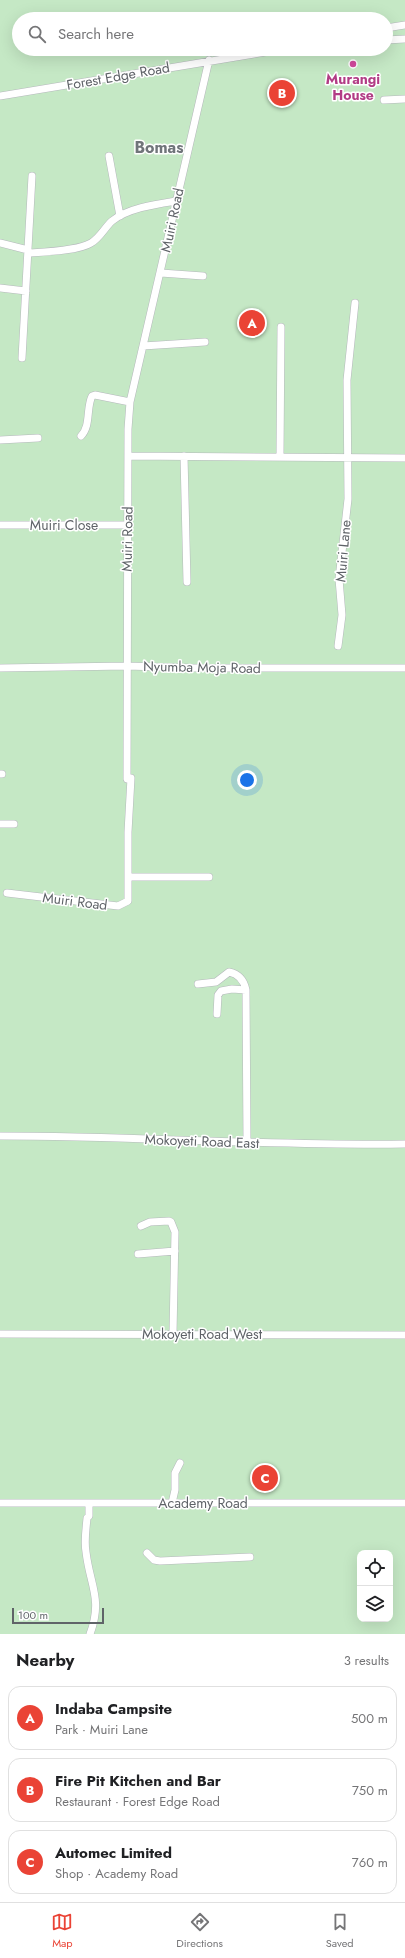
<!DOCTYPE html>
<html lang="en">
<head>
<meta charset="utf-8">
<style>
	:root { --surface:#fff; --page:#f2f2f2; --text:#202124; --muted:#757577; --line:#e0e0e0; --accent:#ea4335 }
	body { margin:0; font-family:Jost,sans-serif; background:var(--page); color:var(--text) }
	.controls { position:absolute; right:12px; bottom:12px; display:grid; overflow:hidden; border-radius:8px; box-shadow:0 4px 16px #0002 }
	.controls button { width:36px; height:36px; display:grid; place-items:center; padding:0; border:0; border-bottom:1px solid var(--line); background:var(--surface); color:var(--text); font:20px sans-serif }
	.scale { position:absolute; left:12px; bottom:10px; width:92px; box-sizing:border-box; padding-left:4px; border:2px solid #5f6368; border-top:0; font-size:11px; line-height:14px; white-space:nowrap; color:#5f6368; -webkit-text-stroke:3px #fff; paint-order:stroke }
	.you { position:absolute; left:247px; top:780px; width:14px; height:14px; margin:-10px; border:3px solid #fff; border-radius:50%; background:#1a73e8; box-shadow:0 0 0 6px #1a73e833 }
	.badge { display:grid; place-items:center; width:26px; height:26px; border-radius:50%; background:var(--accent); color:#fff; font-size:13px; font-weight:700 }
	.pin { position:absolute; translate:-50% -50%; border:2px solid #fff; box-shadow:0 1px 4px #0006 }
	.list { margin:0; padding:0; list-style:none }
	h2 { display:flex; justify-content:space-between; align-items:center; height:52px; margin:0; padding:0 16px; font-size:17px }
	h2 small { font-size:13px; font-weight:400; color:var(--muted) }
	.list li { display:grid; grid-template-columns:26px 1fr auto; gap:12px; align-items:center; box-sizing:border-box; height:64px; margin:0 8px 8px; padding:0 8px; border:1px solid var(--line); border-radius:12px }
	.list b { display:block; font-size:15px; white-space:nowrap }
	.list p { margin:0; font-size:13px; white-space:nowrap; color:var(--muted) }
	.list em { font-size:13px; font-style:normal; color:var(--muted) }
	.icon { flex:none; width:22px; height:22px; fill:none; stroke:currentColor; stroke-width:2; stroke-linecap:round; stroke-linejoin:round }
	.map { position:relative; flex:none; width:405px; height:1634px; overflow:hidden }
	.search { position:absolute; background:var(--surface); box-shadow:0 4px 16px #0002; left:12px; right:12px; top:12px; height:44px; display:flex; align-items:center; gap:10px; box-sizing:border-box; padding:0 14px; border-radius:22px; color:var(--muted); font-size:15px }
	.sheet { height:268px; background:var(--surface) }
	nav { display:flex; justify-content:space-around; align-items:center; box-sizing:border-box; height:56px; border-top:1px solid var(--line); background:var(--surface); font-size:11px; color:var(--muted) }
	nav a { display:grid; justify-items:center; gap:2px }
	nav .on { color:var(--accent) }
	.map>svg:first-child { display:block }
</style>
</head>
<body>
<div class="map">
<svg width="405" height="1634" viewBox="0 0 405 1634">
	<rect width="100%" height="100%" fill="#f1efe8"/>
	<!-- green -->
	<path fill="#c5e8c5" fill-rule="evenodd" d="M0 0H405V1634H0ZM19 19H386V49H19ZM360 1553H390V1619H360Z"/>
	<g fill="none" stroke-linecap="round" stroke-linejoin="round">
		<defs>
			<path id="minor" d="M386 28 405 25
				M386 40 405 39
				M0 96 284 49
				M384 100 405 99
				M109 156 120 216
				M0 243 28 250
				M28 253C44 252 78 251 91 243 100 238 105 227 112 221 128 208 157 204 176 201
				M161 273 203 276
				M0 288 26 291
				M143 346 205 342
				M22 358 32 176
				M81 436C91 426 86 408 92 396L95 395 130 402
				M0 440 38 438
				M280 455 281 327
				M128 456 405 458
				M184 456 187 582
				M0 525H127
				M338 646 342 615 339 579 348 499 347 380 355 303
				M0 668 127 666 194 668H405
				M0 774H2
				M0 824H14
				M128 877H209
				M7 893 118 906 128 901V832L131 778 127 779 128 429 130 402 209 60
				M198 984 216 982 229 972C239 974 244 980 246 990L247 1142
				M217 1014 218 995 221 991 232 989 246 990
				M0 1136C135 1136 270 1146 405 1144
				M141 1226 150 1222 169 1221 171 1222 175 1232 173 1334
				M138 1254 175 1251
				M0 1334 405 1335
				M0 1503H405
				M89 1503V1516L87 1518C86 1530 84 1541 86 1552 90 1586 103 1599 90 1634
				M172 1503 175 1490V1473L180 1463
				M147 1553 154 1560 160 1561 250 1557"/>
		</defs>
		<!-- minor casing -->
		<use href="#minor" stroke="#b5b8bc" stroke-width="8"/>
		<!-- minor -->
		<use href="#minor" stroke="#fff" stroke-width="7"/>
	</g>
	<!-- markers -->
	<circle fill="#d1479c" stroke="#fff" stroke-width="1.5" cx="353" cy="64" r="4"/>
	<g text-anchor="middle" stroke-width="3" stroke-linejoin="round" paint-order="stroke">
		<!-- street labels -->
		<g font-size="14" fill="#5f6368" stroke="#fff">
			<text transform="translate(118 76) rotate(-10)" y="5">Forest Edge Road</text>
			<text transform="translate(172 220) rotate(-78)" y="5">Muiri Road</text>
			<text x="64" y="530">Muiri Close</text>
			<text transform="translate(127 539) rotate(-89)" y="5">Muiri Road</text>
			<text transform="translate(343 551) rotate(-85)" y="5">Muiri Lane</text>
			<text transform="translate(202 667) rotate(1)" y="5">Nyumba Moja Road</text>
			<text transform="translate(75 901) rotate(7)" y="5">Muiri Road</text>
			<text transform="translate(202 1141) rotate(2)" y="5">Mokoyeti Road East</text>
			<text x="202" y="1339">Mokoyeti Road West</text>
			<text x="203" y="1508">Academy Road</text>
		</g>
		<!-- hotel labels -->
		<g font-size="14" font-weight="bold" fill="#b23c85" stroke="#fff">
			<text x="353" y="84">Murangi<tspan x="353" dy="16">House</tspan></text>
		</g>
		<!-- quarter labels -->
		<g font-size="16" font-weight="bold" fill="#70757a" stroke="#fff">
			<text x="159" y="153">Bomas</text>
		</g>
	</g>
</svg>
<div class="controls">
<button><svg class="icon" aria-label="locate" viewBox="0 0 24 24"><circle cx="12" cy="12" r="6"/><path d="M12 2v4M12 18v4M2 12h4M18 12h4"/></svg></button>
<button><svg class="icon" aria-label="layers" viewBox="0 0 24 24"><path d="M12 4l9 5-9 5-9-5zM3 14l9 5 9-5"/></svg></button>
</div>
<div class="scale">100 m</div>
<div class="you"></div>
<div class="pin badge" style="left:252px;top:323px">A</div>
<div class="pin badge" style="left:282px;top:93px">B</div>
<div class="pin badge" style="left:265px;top:1478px">C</div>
<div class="search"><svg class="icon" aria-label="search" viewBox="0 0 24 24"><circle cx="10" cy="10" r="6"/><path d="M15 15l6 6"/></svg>Search here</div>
</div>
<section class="sheet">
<h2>Nearby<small>3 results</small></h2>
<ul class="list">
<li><span class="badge">A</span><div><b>Indaba Campsite</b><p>Park · Muiri Lane</p></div><em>500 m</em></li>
<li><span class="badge">B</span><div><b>Fire Pit Kitchen and Bar</b><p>Restaurant · Forest Edge Road</p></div><em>750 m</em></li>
<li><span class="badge">C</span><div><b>Automec Limited</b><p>Shop · Academy Road</p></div><em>760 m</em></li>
</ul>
</section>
<nav>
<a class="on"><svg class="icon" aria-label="map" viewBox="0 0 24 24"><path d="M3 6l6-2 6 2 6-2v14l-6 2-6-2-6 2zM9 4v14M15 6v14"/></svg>Map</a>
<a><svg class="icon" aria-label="directions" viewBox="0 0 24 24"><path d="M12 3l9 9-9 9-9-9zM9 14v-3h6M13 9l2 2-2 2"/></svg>Directions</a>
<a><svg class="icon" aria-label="saved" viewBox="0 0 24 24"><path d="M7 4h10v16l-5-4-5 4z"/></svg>Saved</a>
</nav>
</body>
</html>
